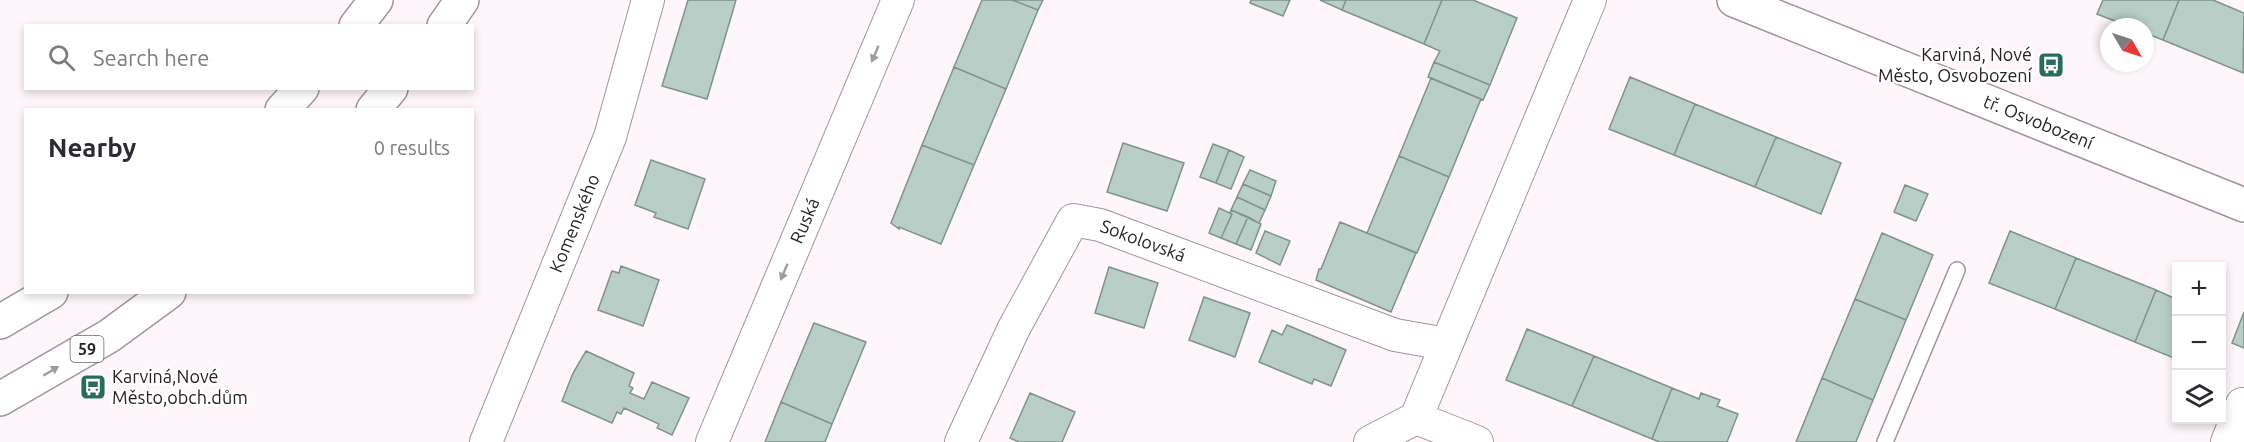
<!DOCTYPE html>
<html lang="en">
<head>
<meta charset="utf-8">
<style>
	:root { --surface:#fff; --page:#f2f2f3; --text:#2b2b33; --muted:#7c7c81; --line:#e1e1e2 }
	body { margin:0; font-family:Ubuntu,sans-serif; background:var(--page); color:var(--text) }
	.controls { position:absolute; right:18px; bottom:18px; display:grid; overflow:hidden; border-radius:0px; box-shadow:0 3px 9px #0003 }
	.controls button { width:54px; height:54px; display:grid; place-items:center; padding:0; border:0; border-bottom:2px solid var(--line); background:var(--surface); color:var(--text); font:30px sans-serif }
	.compass { position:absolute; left:2100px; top:18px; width:54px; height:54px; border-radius:50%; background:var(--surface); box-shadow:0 3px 9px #0003; rotate:129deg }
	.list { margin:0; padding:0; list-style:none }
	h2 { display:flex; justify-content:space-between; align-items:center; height:78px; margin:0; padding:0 24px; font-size:26px }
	h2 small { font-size:20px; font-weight:400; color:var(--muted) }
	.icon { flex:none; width:33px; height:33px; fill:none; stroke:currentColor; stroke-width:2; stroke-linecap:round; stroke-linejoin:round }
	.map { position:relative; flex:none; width:2244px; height:442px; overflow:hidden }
	.search { position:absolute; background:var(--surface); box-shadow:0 3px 9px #0003; left:24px; top:24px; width:450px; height:66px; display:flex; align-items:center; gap:15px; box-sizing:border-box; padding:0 21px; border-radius:0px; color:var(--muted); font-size:22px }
	.panel { position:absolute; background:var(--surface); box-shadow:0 3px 9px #0003; left:24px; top:108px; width:450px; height:186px; border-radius:0px }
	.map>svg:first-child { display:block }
</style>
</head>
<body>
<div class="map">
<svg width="2244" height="442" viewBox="0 0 2244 442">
	<rect width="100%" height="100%" fill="#fef6fa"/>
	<!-- building -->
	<path fill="#bacec8" stroke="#7f938d" stroke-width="1.5" d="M688 0H736L707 99 662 86Z
		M982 0H1012L1038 10 1006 89 954 67Z
		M1012 0H1043L1038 10Z
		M1251 0H1290L1283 16 1250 3Z
		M1320 0H1346L1342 10Z
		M1346 0H1442L1424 44 1342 10Z
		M1442 0H1473L1517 18 1490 85 1434 62 1440 51 1424 44Z
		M2103 0H2179L2163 40 2145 33V27H2130L2097 14Z
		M2179 0H2213L2244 13 2243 73 2163 40Z
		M1434 62 1490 85 1483 100 1428 77Z
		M954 67 1006 89 974 165 922 145Z
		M1630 77 1695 104 1674 155 1609 129Z
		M1431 78 1481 99 1449 177 1399 156Z
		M1695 104 1776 137 1755 187 1674 155Z
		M1776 137 1841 163 1821 214 1755 187Z
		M1123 143 1184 163 1167 211 1107 192Z
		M1213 144 1229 150 1216 183 1200 177Z
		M922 145 974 165 941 244 899 227V229L891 223Z
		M1229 150 1244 157 1231 189 1216 183Z
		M1399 156 1449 177 1417 253 1367 233Z
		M651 160 705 179 688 229 654 217 656 213 635 205Z
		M1250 170 1276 181 1271 196 1243 184Z
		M1243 184 1271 196 1265 210 1237 197Z
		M1905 185 1928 194 1916 221 1894 212Z
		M1237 197 1265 210 1259 223 1231 210Z
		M1219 208 1232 214 1221 238 1209 233Z
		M1231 210 1248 217 1236 244 1221 238 1232 214 1230 213Z
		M1248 217 1261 224 1251 250 1236 244Z
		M1340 222 1416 253 1391 312 1316 280 1319 269H1321Z
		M1265 231 1290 241 1280 265 1256 253Z
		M2010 231 2076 258 2055 309 1989 283Z
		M1882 233 1933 255 1906 320 1855 299Z
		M2076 258 2156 290 2135 342 2055 309Z
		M621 266 659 280 643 326 598 310 612 271 619 273Z
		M1109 267 1158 283 1144 328 1095 313Z
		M2156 290 2176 299V359L2135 342Z
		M1204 297 1250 313 1235 357 1189 340Z
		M1855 299 1906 320 1873 400 1822 378Z
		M2244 312V348L2232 343Z
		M814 323 866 342 832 424 781 402Z
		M1287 325 1346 350 1331 386 1314 379 1312 384 1259 362 1272 330 1282 335Z
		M1527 329 1594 356 1572 406 1506 380Z
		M586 351 634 373 629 386 633 388 630 393 644 399 652 382 689 398 672 435 657 428 659 424 624 408 621 414 617 412 612 423 562 401 573 373Z
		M1594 356 1672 388 1652 439 1572 406Z
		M1822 378 1873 400 1856 442H1796Z
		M1672 388 1699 399 1701 393 1720 400 1717 406 1738 414 1727 442H1660L1652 439Z
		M1030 393 1075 412 1062 442H1019L1010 438Z
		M781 402 832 424 825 442H765Z"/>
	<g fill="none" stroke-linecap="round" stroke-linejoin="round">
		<defs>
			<path id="lane" d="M1885 442 1957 270"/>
			<g id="street">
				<path d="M1416 418 1477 442"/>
				<path id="s1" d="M486 442 610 137 648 0"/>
				<path id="s2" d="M712 442 898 0"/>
				<path id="s3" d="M961 442 1014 328 1073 220 1100 225 1395 335 1446 344"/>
				<path d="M1370 442 1416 418 1590 0"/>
				<path d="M2227 442 2242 404"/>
			</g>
			<g id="secondary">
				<path id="s4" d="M1734 0 2244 205"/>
			</g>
			<path id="primary" d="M356 26 376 0
				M444 26 462 0
				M282 110 302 88
				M373 110 391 88
				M0 322 51 292
				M0 399 109 336 169 292"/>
		</defs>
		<!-- lane casing -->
		<use href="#lane" stroke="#a4939c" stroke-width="18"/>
		<!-- street casing -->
		<use href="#street" stroke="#a4939c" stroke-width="34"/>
		<!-- secondary casing -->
		<use href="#secondary" stroke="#a4939c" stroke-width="36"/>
		<!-- primary casing -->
		<use href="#primary" stroke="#a4939c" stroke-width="36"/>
		<!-- lane -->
		<use href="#lane" stroke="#fff" stroke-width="15"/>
		<!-- street -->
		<use href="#street" stroke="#fff" stroke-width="32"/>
		<!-- secondary -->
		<use href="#secondary" stroke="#fff" stroke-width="33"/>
		<!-- primary -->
		<use href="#primary" stroke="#fff" stroke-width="33"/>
	</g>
	<!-- one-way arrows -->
	<defs><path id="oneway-solid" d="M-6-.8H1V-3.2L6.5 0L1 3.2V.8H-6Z" transform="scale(1.5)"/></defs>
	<g fill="#9e9c9d">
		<use href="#oneway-solid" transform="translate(875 54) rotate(113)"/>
		<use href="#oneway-solid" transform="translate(784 272) rotate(113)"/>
		<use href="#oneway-solid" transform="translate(51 371) rotate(-31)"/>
	</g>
	<!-- icons -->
	<defs>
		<symbol id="bus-square" viewBox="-11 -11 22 22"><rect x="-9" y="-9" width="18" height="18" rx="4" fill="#296c5e" stroke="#fff"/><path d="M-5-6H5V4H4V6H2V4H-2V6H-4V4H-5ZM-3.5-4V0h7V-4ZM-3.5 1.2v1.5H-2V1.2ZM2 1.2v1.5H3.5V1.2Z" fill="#fff"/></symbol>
	</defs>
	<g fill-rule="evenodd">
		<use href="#bus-square" x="2036" y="50" width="30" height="30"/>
		<use href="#bus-square" x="78" y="372" width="30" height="30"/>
	</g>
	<g text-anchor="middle" stroke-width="4.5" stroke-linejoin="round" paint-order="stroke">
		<!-- shield labels -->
		<rect fill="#fff" stroke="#686466" stroke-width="1.5" x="70.5" y="336" width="33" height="26" rx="4.5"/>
		<g font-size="16" font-weight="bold" fill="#282225">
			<text x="87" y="355">59</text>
		</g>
		<!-- poi labels -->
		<g font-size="18" fill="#282225" stroke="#fff" text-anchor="end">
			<text x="2032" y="61">Karviná, Nové<tspan x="2032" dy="21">Město, Osvobození</tspan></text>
			<text x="112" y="383" text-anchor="start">Karviná,Nové<tspan x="112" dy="21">Město,obch.dům</tspan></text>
		</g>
		<!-- street labels -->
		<g font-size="18" fill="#282225" stroke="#fff">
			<text dy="6" stroke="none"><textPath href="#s4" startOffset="328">tř. Osvobození</textPath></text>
			<text dy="6" stroke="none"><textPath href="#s2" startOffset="240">Ruská</textPath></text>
			<text dy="6" stroke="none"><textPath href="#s1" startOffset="236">Komenského</textPath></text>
			<text dy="6" stroke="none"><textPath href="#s3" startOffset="322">Sokolovská</textPath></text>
		</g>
	</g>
</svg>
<div class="controls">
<button>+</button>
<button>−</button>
<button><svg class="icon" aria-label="layers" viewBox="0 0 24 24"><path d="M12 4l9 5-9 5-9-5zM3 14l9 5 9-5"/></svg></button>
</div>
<svg class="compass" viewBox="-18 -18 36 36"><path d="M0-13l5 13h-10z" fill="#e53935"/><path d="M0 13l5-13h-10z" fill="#7c7c81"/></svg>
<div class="search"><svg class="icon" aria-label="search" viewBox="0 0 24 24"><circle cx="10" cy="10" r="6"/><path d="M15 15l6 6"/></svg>Search here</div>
<section class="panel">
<h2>Nearby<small>0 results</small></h2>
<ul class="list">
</ul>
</section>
</div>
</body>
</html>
